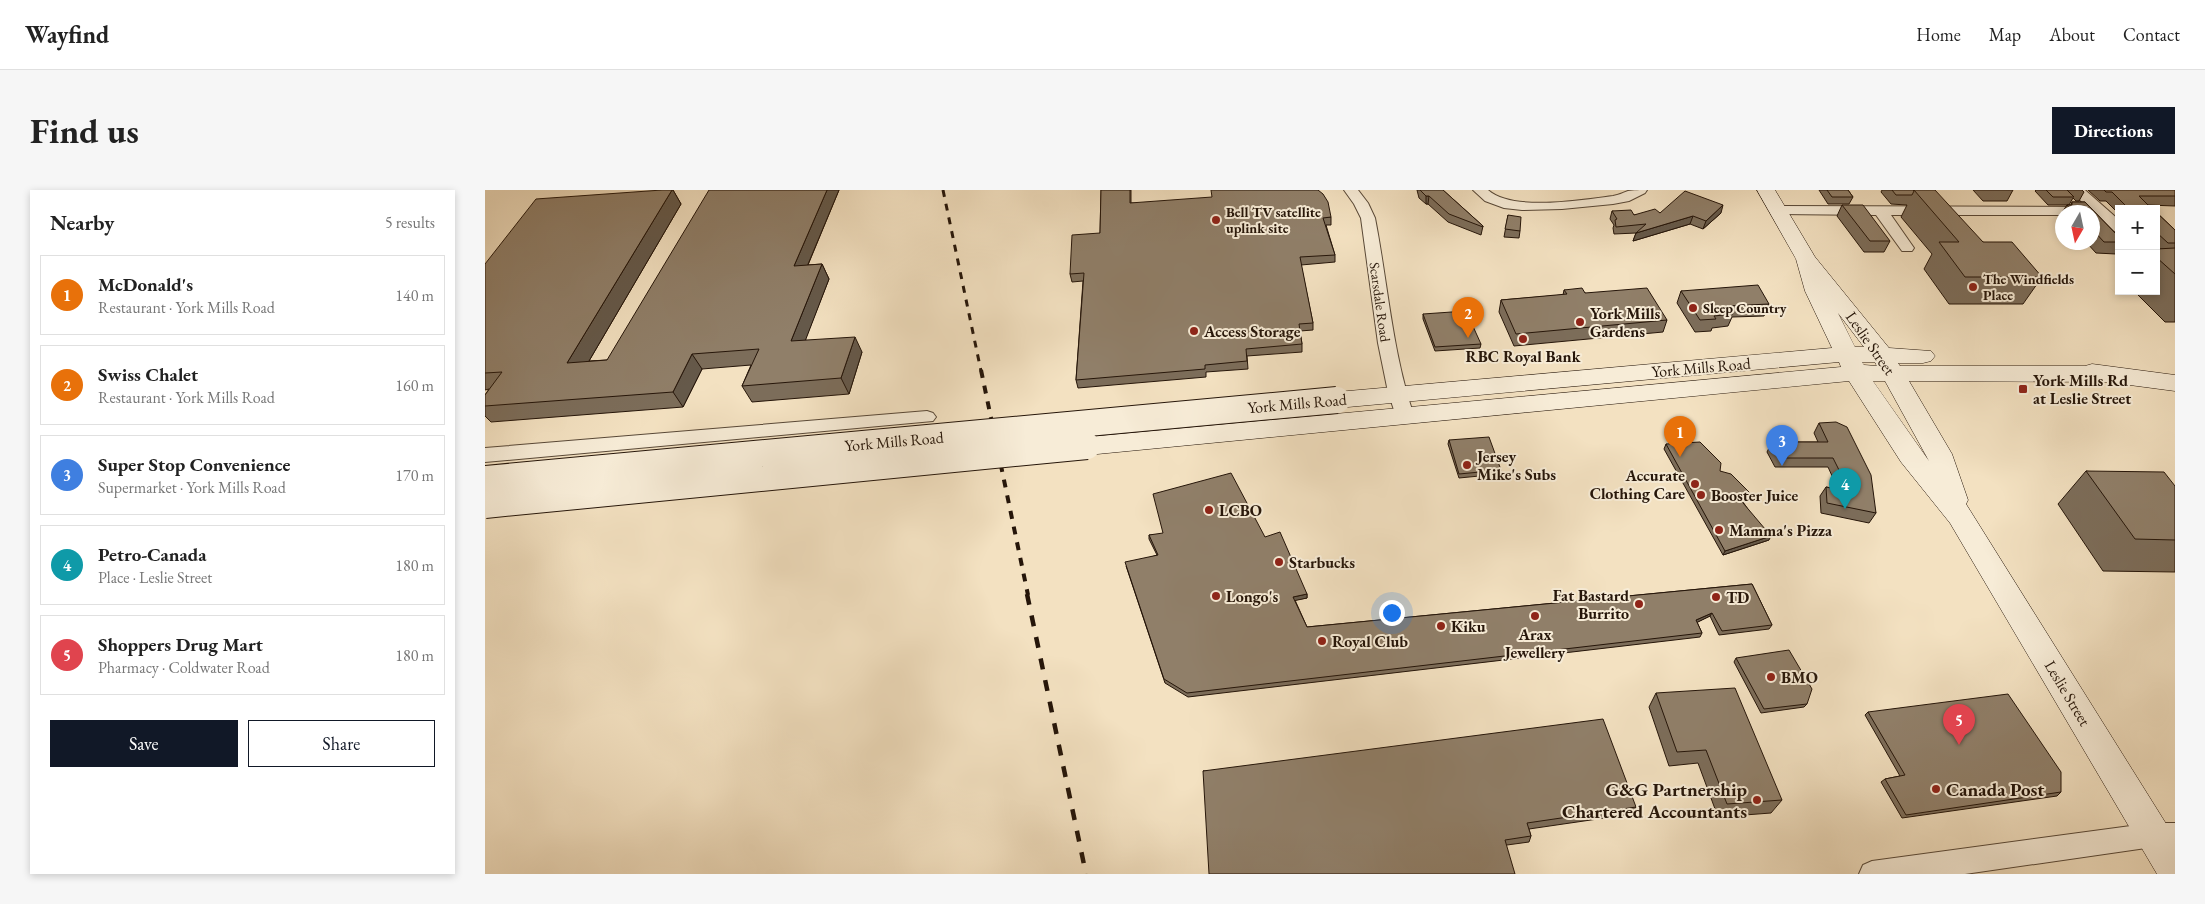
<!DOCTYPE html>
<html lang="en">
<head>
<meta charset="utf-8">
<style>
	:root { --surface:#fff; --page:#f6f6f6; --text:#222; --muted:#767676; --line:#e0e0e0; --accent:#111827 }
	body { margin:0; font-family:"EB Garamond",serif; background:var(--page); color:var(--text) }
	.controls { position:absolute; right:15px; top:15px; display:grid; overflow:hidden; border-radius:0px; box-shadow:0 2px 8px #0003 }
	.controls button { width:45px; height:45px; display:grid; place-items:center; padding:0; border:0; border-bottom:1px solid var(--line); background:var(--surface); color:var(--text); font:25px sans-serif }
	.compass { position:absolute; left:1570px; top:15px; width:45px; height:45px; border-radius:50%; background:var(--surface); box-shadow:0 2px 8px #0003; rotate:189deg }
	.you { position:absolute; left:906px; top:422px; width:18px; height:18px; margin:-12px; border:4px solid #fff; border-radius:50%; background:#1a73e8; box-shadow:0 0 0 8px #1a73e833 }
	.badge { display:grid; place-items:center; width:32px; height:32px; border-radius:50%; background:var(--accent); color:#fff; font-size:16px; font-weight:700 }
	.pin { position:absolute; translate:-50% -41px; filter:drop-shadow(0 1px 2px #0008) }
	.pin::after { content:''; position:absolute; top:26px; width:18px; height:15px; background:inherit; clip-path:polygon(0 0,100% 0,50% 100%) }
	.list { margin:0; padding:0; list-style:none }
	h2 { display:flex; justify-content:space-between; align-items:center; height:65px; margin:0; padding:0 20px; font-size:21px }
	h2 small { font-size:16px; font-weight:400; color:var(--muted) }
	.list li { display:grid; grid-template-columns:32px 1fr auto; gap:15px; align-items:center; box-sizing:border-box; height:80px; margin:0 10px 10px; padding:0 10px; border:1px solid var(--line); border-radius:0px }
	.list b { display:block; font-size:19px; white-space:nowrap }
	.list p { margin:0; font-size:16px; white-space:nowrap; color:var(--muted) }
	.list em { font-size:16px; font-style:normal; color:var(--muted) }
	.actions { display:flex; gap:10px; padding:15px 20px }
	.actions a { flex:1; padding:11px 0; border:1px solid var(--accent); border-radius:0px; text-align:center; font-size:18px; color:var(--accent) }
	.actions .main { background:var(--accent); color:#fff }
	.map { position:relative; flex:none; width:1690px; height:684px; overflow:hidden; border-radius:0px }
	header { display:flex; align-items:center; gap:30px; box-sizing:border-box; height:70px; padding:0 25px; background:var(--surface); border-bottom:1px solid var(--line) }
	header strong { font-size:24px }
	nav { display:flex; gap:28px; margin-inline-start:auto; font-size:18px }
	.intro { display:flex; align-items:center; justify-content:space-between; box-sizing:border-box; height:120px; padding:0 30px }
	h1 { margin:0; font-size:35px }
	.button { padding:12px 22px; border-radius:0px; background:var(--accent); color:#fff; font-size:18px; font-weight:700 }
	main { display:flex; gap:30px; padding:0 30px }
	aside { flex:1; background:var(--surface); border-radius:0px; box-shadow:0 2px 8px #0003 }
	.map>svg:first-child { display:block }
</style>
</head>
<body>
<header>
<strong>Wayfind</strong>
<nav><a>Home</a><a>Map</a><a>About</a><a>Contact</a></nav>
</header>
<div class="intro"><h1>Find us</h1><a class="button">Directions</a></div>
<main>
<aside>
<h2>Nearby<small>5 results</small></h2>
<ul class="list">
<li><span class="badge" style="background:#e8710a">1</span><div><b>McDonald's</b><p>Restaurant · York Mills Road</p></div><em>140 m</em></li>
<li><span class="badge" style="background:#e8710a">2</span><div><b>Swiss Chalet</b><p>Restaurant · York Mills Road</p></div><em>160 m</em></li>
<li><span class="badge" style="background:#3f7fe0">3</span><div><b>Super Stop Convenience</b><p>Supermarket · York Mills Road</p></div><em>170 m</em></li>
<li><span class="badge" style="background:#0f9aa8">4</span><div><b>Petro-Canada</b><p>Place · Leslie Street</p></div><em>180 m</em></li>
<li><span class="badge" style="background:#e0444e">5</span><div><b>Shoppers Drug Mart</b><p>Pharmacy · Coldwater Road</p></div><em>180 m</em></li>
</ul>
<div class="actions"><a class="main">Save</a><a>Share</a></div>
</aside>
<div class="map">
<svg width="1690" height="684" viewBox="0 0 1690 684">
	<rect width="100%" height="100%" fill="#f3e1c1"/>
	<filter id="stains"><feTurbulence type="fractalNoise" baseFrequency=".004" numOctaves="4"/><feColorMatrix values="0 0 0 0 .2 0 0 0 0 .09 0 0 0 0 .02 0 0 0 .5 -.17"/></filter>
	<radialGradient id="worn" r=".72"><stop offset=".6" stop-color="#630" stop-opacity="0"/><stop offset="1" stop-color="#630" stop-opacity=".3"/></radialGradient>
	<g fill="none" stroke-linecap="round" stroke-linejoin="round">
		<defs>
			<path id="minor" d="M859 0H873L883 13 890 28C903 94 907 162 929 226L926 230 920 232 914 230 911 226 903 202 893 153 876 28 869 14Z
				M988 0H1003C1028 22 1096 10 1128 6 1134 5 1137 3 1143 1 1148 0 1156 0 1162 0L1160 3 1144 11 1128 14 1077 19 1037 20 1019 18 1000 11Z
				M1585 0H1600L1634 30V42L1629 41 1612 25H1608V22H1578V25H1406L1429 58 1427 61H1417L1391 25 1293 24 1286 20 1293 16 1602 17Z
				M442 221 448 223 451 227 448 231 0 272V258Z
				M1668 633H1690V657H1668L1480 684H1374L1378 675 1387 671Z"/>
			<path id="secondary" d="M1272 0H1290L1330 67 1404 158 1446 161 1450 166 1446 171 1438 173H1413L1415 176H1600L1607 174 1690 185V201L1622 192 1424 191 1467 264 1483 310 1481 314 1690 648V684H1672L1465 333 1416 272 1364 191 602 265 593 262 589 256 593 250 602 247 1356 177 1354 172 852 218 843 216 840 210 843 204 852 202 1347 158 1320 101 1311 69ZM1353 123 1379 157H1370ZM1377 172H1390L1392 176 1379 175ZM1388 191H1400L1444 271Z"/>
		</defs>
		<!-- minor casing -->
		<use href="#minor" stroke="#584837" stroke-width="2"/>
		<!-- secondary casing -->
		<use href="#secondary" stroke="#251509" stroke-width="1"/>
		<!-- minor -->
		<use href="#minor" fill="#f7ecd7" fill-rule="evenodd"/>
		<!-- secondary -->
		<use href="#secondary" fill="#f7ecd7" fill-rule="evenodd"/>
		<!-- rail-far2 -->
		<path stroke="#251509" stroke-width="3" stroke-dasharray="7 7" stroke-linecap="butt" d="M458 0 496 181"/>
		<!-- rail-far1 -->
		<path stroke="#251509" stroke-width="4" stroke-dasharray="8 8" stroke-linecap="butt" d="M496 180 543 405"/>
		<!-- rail -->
		<path stroke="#251509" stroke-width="4.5" stroke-dasharray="11 11" stroke-linecap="butt" d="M542 404 601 684"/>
		<defs>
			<path id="secondary-bridge" d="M0 289 852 210
				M0 315 602 256"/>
		</defs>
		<!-- secondary-bridge casing -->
		<use href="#secondary-bridge" stroke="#251509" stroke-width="28" stroke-linecap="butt"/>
		<!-- secondary-bridge -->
		<use href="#secondary-bridge" stroke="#f7ecd7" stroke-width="26"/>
	</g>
	<!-- wall -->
	<path fill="#7c6d5a" stroke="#251509" d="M177 0H188L196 14 104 171 122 170 354 0 323 75 337 74 344 89 320 150 377 162 364 204 267 212 257 196 266 175 217 179 198 217 6 232 0 226V205L4 199 0 200V74Z
		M616 0H646V13L846 27V35H841L850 65V72L816 75 828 133V140L815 141 817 154V162L762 166 763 179 721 182V187L593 198 591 190 598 91 587 92 585 84 615 43Z
		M932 0H958L998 36 996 45 963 32 943 14H941L934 8Z
		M1334 0H1363L1368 7 1364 14H1343Z
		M1397 0H1428L1429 1V0L1498 52 1557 87 1538 114H1464L1439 79 1447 64 1416 27 1422 15 1406 14 1396 2Z
		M1488 0H1528L1522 11H1498Z
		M1551 0H1597L1599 2 1594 11H1591L1588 8 1584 15H1563L1550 1Z
		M1603 0H1690V16L1663 15 1667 19H1634V24L1621 11H1615Z
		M1587 12H1600L1634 47V60L1631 64 1611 63 1601 52H1608V22H1578V30L1574 27 1582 15H1586Z
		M1357 15 1405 51 1399 62H1379L1352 26Z
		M1127 21 1149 25 1175 23H1236L1218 39 1205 34 1148 51 1151 43 1129 44 1128 38 1129 35 1125 29Z
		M1671 22 1690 40V132H1680L1649 101H1671V58H1673L1671 57Z
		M1023 25 1035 41 1034 48 1019 47Z
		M1079 100 1100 103 1182 130 1178 142 1029 156 1014 122 1016 110 1078 105Z
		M1196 101 1284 114 1279 126 1247 127 1243 136 1227 138 1226 141 1210 142 1192 113Z
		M938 124 996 154 995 158 950 161 938 129Z
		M1334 233 1391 323 1384 333 1336 323 1335 306 1341 297 1353 299 1343 277H1290L1282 262 1287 252H1333L1329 243Z
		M964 250 1016 280 1015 284 974 288 963 254Z
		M1181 254 1235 281 1263 307 1256 309 1284 350 1238 365 1179 259Z
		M1601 281 1690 296V382L1618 381 1573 314Z
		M664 345 780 347 822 404V408L810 410 822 437 1267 394 1287 435 1284 439 1234 445 1225 426 1212 432 1217 443 1215 447 703 507 680 493 641 376 672 365 664 349Z
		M1251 468 1322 514 1319 517 1276 523 1249 472Z
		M1171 503 1297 610 1286 623 1233 627 1213 573 1184 576 1164 517Z
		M1383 522 1576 602 1572 606 1417 628 1396 592 1400 589 1415 586 1380 525Z
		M718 581 1151 617 1147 624 1044 639 1046 646 1044 652 1022 655Z"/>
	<!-- shaded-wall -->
	<path fill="#65594a" stroke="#251509" d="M187 0H188L196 14 94 188 82 173Z
		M342 0H354L316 91 309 76Z
		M941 6H944L943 14H941Z
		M1238 15 1236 23 1218 39 1221 31Z
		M1208 26 1205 34 1148 51 1151 43Z
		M337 74 344 89 314 167 306 151Z
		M370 147 377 162 364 204 356 188Z
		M207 164 217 179 198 217 188 202Z
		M1265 303 1263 307 1252 311 1253 307Z
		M1286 346 1284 350 1238 365 1240 361Z
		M822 404V408L808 411V407Z
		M1227 423 1225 426 1209 434 1211 430Z"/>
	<!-- building -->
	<path fill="#907f69" stroke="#251509" d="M177 0H187L82 173 122 170 224 0H342L309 76 337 74 306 151 370 147 356 188 257 196 274 159 207 164 188 202 0 216V205L17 182 0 183V74L51 9Z
		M616 0H645V13L727 7 726 0H833L838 4 843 12 846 27 838 28 850 65 815 67 828 133 814 134 817 154 761 159 762 171 720 175V179L591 190 599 83 585 84 587 45 615 43Z
		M935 0H958L998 36V37L964 24 944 6H941Z
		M1342 0H1363L1368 7H1347Z
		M1407 0H1428L1429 1 1427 5H1411Z
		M1429 0H1450L1498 52H1527L1557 87H1480L1454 52H1474Z
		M1561 0H1582L1589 7H1568Z
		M1619 0H1690V6H1654L1667 19H1644L1627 2H1621Z
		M1200 1 1238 15 1221 31 1208 26 1151 43 1161 34 1131 37 1130 30 1132 29 1127 21 1146 20 1149 25 1170 19 1175 23Z
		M1587 12H1600L1634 47V52H1619L1608 40V22H1588L1582 15H1587Z
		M1357 15H1378L1405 51H1385Z
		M1671 22 1690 40V53H1683L1671 42Z
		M1023 25 1036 27 1035 41 1020 39Z
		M1690 58V84L1671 67V59Z
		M1273 95 1284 114 1242 116 1248 124 1229 126 1231 129 1215 130 1196 101Z
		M1097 98 1100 103 1162 98 1182 130 1031 144 1016 110 1082 104 1079 100Z
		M981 121 996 154 950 157 938 124Z
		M1351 232 1362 237 1386 285 1391 323 1342 313 1341 297 1365 302 1348 268H1295L1287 252H1343L1334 233Z
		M1004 247 1016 280 974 284 964 250Z
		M1215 252 1236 273 1235 281 1246 284 1265 303 1253 307 1286 346 1240 361 1181 254Z
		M1601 281 1679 282 1690 296V350L1650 349Z
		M746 283 780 347 795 342 822 404 808 407 822 437 1267 394 1287 435 1237 441 1227 423 1211 430 1217 443 702 503 679 489 640 372 673 365 664 345 678 343 668 304Z
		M1304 460 1327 499 1322 514 1279 519 1251 468Z
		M1250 498 1297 610 1242 614 1221 560 1192 562 1171 503Z
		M1523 504 1576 582V602L1421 625 1400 589 1420 585 1383 522Z
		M1118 529 1151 617 1042 633 1046 646 1020 650 1030 684H724L718 581Z"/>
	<!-- markers -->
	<g fill="#8f2418" stroke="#f7ecd7" stroke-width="2">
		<circle cx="731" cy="30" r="5"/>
		<circle cx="1488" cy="97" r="5"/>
		<circle cx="1208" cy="118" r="5"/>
		<circle cx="1095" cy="132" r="5"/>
		<circle cx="709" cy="141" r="5"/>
		<circle cx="1038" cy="149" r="5"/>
		<rect x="1533" y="194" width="10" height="10" rx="2.5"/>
		<circle cx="982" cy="275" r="5"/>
		<circle cx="1210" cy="294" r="5"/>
		<circle cx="1216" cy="305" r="5"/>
		<circle cx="724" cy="320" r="5"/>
		<circle cx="1234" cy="340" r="5"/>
		<circle cx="794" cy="372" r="5"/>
		<circle cx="731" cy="406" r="5"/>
		<circle cx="1231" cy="407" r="5"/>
		<circle cx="1154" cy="414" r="5"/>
		<circle cx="1050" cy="426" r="5"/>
		<circle cx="956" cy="436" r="5"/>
		<circle cx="837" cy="451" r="5"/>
		<circle cx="1286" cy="487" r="5"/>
		<circle cx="1451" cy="599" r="5"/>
		<circle cx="1272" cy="610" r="5"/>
	</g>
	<g text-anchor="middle" stroke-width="4" stroke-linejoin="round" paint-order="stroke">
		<!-- far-poi labels -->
		<g font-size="14" font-weight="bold" fill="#251509" stroke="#f7ecd7" text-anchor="start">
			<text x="741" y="27">Bell TV satellite<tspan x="741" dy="16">uplink site</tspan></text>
			<text x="1498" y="94">The Windfields<tspan x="1498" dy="16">Place</tspan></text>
			<text x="1218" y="123">Sleep Country</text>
		</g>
		<!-- far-street labels -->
		<g font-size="14" fill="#251509" stroke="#f7ecd7">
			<text transform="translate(895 112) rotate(82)" y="5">Scarsdale Road</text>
		</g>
		<!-- poi labels -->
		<g font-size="16" font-weight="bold" fill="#251509" stroke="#f7ecd7" text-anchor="start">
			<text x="1105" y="129">York Mills<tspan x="1105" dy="18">Gardens</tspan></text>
			<text x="719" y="147">Access Storage</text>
			<text x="1038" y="172" text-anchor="middle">RBC Royal Bank</text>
			<text x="1548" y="196">York Mills Rd<tspan x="1548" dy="18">at Leslie Street</tspan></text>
			<text x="992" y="272">Jersey<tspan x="992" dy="18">Mike's Subs</tspan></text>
			<text x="1200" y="291" text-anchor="end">Accurate<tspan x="1200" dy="18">Clothing Care</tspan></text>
			<text x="1226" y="311">Booster Juice</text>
			<text x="734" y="326">LCBO</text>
			<text x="1244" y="346">Mamma's Pizza</text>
			<text x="804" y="378">Starbucks</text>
			<text x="1144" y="411" text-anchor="end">Fat Bastard<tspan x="1144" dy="18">Burrito</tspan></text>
			<text x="741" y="412">Longo's</text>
			<text x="1241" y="413">TD</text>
			<text x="966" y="442">Kiku</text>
			<text x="1050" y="450" text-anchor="middle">Arax<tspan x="1050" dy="18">Jewellery</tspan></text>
			<text x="847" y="457">Royal Club</text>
			<text x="1296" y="493">BMO</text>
		</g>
		<!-- street labels -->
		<g font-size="16" fill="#251509" stroke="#f7ecd7">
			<text transform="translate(1386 153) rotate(55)" y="6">Leslie Street</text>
			<text transform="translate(1216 177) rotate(-5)" y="6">York Mills Road</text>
			<text transform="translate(812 213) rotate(-5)" y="6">York Mills Road</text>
			<text transform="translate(409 251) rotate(-5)" y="6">York Mills Road</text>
			<text transform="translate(1583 503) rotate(59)" y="6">Leslie Street</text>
		</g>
		<!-- near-poi labels -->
		<g font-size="19" font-weight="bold" fill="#251509" stroke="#f7ecd7" text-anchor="end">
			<text x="1262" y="606">G&amp;G Partnership<tspan x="1262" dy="22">Chartered Accountants</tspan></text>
			<text x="1461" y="606" text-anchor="start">Canada Post</text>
		</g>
	</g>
	<rect width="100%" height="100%" filter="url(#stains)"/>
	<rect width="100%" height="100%" fill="url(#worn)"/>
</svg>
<div class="controls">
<button>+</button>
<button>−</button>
</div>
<svg class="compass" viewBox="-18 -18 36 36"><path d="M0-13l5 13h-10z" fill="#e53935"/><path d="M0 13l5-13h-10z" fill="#767676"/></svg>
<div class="you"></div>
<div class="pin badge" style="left:1195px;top:267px;background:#e8710a">1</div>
<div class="pin badge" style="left:983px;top:148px;background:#e8710a">2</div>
<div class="pin badge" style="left:1297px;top:276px;background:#3f7fe0">3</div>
<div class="pin badge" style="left:1360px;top:319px;background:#0f9aa8">4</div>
<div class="pin badge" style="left:1474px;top:555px;background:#e0444e">5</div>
</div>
</main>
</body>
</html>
